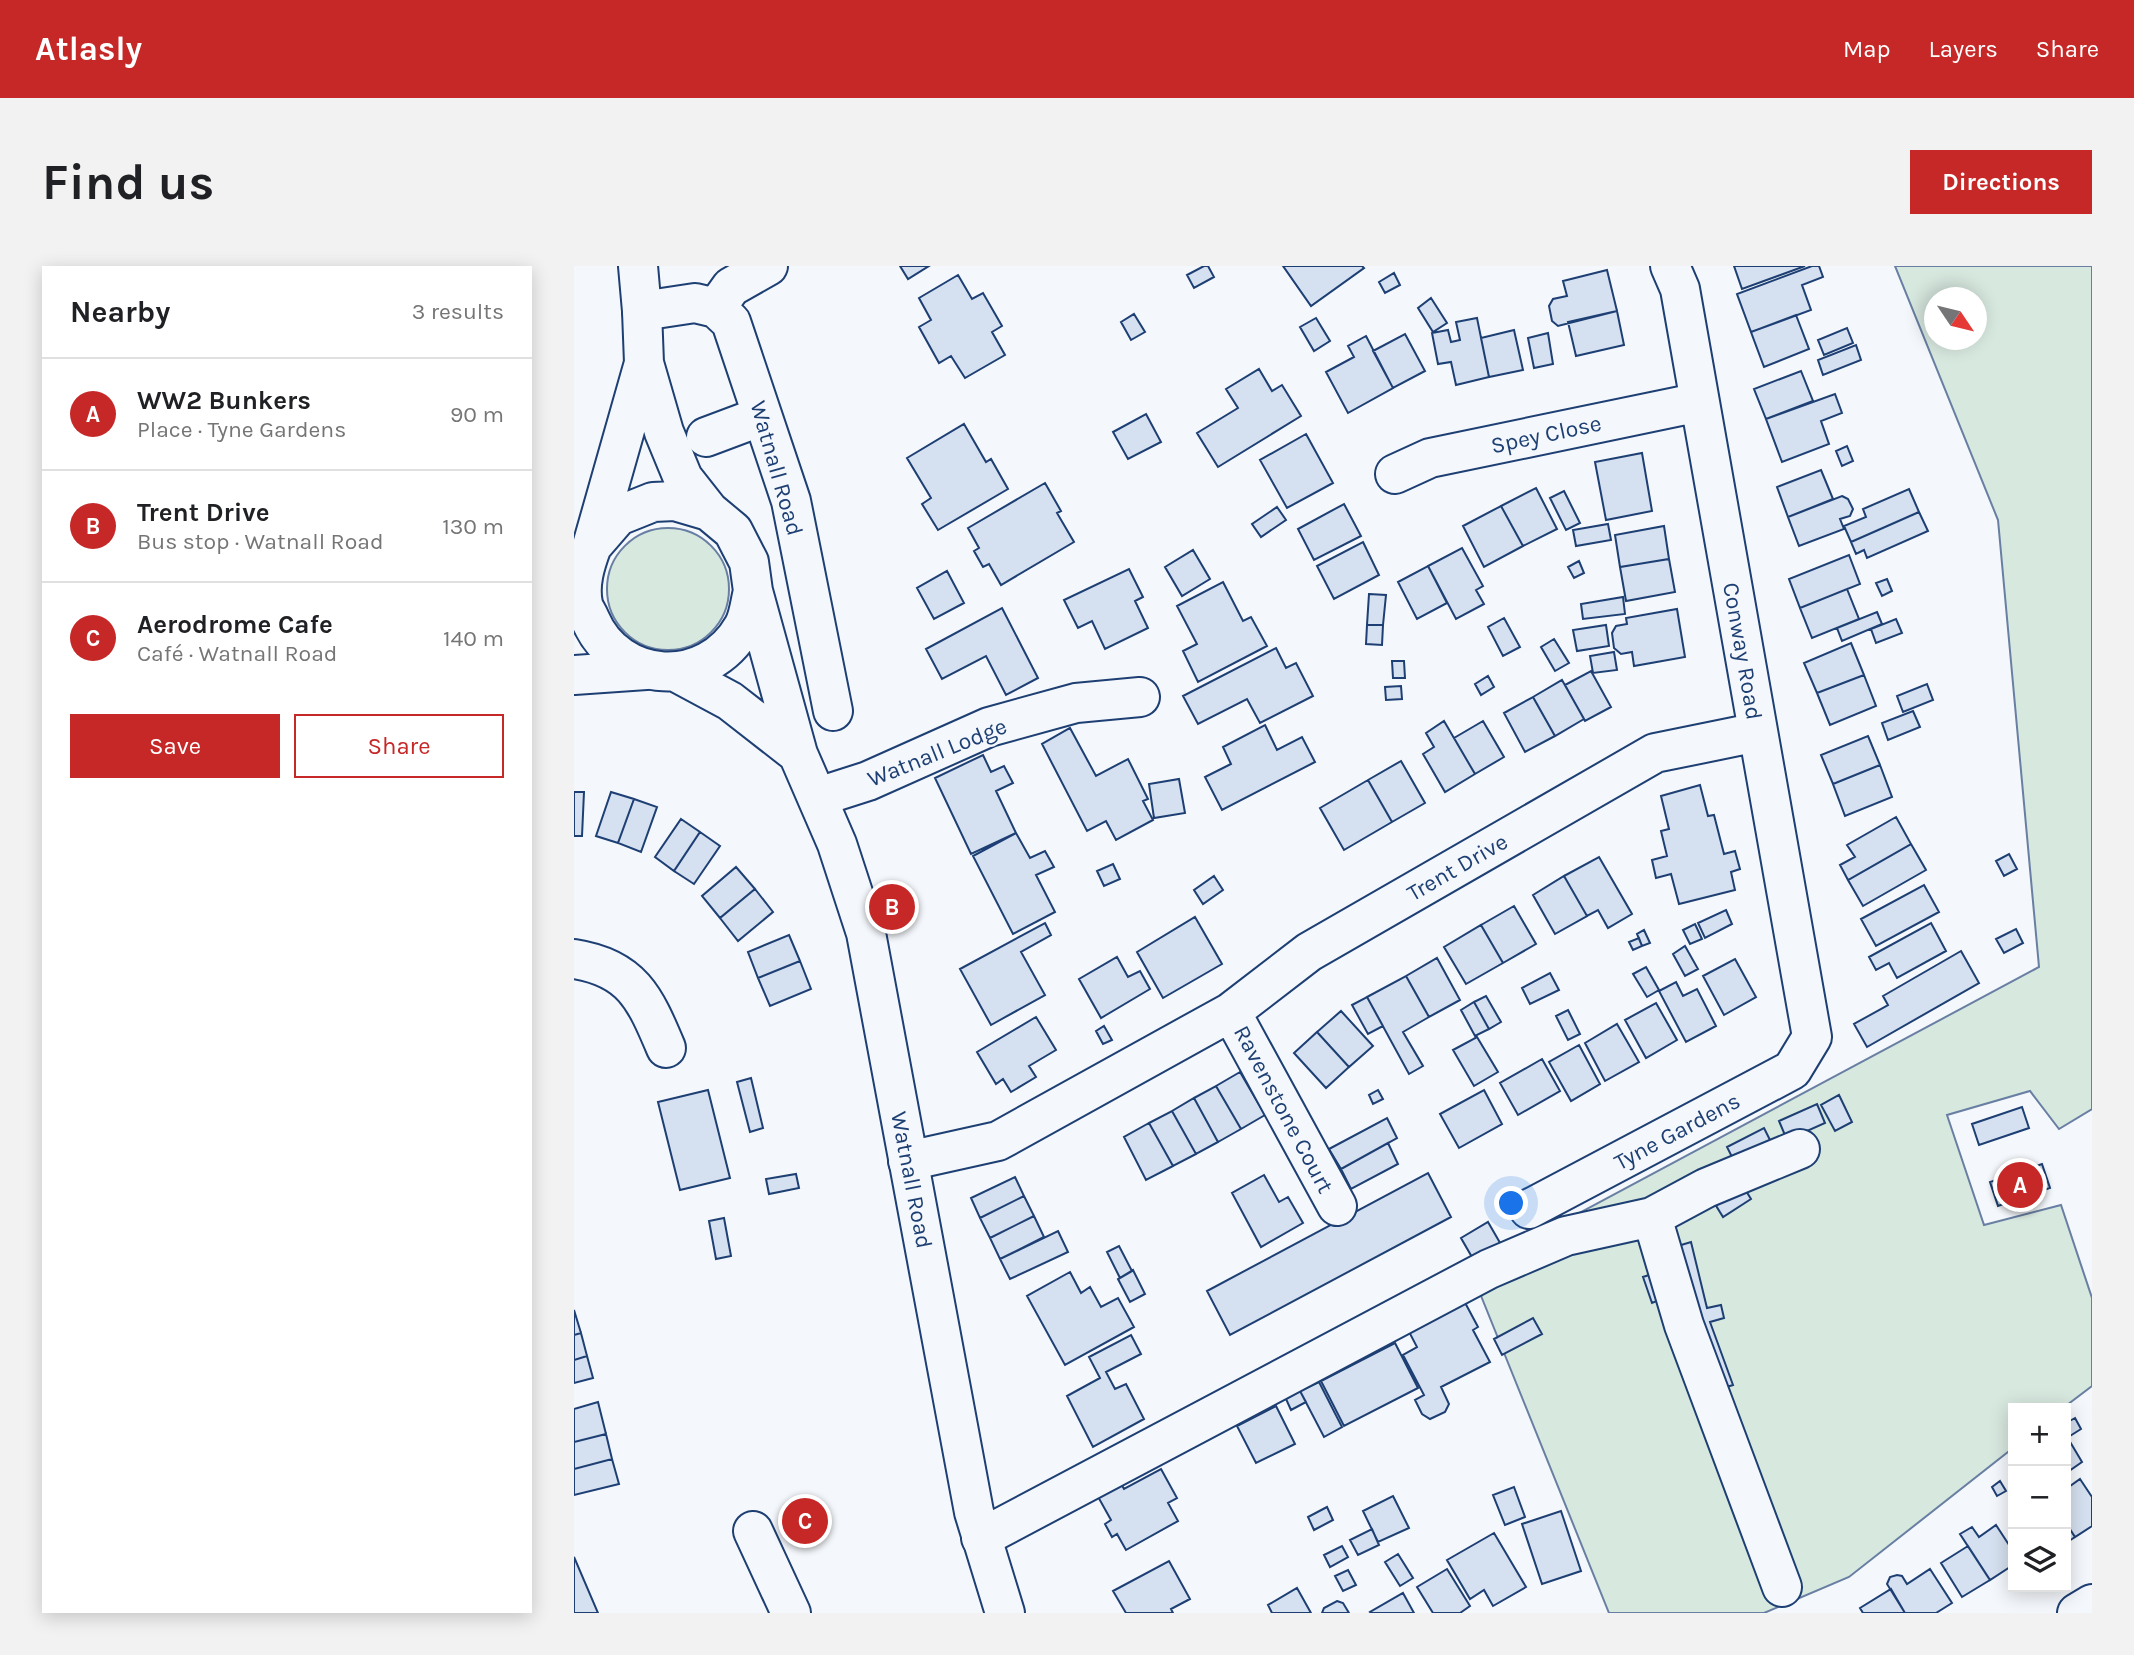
<!DOCTYPE html>
<html lang="en">
<head>
<meta charset="utf-8">
<style>
	:root { --surface:#fff; --page:#f2f2f2; --text:#202124; --muted:#757577; --line:#e0e0e0; --accent:#c62828 }
	body { margin:0; font-family:Karla,sans-serif; background:var(--page); color:var(--text) }
	.controls { position:absolute; right:21px; bottom:21px; display:grid; overflow:hidden; border-radius:0px; box-shadow:0 4px 18px #0003 }
	.controls button { width:63px; height:63px; display:grid; place-items:center; padding:0; border:0; border-bottom:2px solid var(--line); background:var(--surface); color:var(--text); font:35px sans-serif }
	.compass { position:absolute; left:1350px; top:21px; width:63px; height:63px; border-radius:50%; background:var(--surface); box-shadow:0 4px 18px #0003; rotate:125deg }
	.you { position:absolute; left:938px; top:938px; width:24px; height:24px; margin:-18px; border:5px solid #fff; border-radius:50%; background:#1a73e8; box-shadow:0 0 0 10px #1a73e833 }
	.badge { display:grid; place-items:center; width:46px; height:46px; border-radius:50%; background:var(--accent); color:#fff; font-size:23px; font-weight:700 }
	.pin { position:absolute; translate:-50% -50%; border:4px solid #fff; box-shadow:0 2px 7px #0006 }
	.list { margin:0; padding:0; list-style:none }
	h2 { display:flex; justify-content:space-between; align-items:center; height:91px; margin:0; padding:0 28px; font-size:30px }
	h2 small { font-size:23px; font-weight:400; color:var(--muted) }
	.list li { display:grid; grid-template-columns:46px 1fr auto; gap:21px; align-items:center; box-sizing:border-box; height:112px; padding:0 28px; border-top:2px solid var(--line) }
	.list b { display:block; font-size:26px; white-space:nowrap }
	.list p { margin:0; font-size:23px; white-space:nowrap; color:var(--muted) }
	.list em { font-size:23px; font-style:normal; color:var(--muted) }
	.actions { display:flex; gap:14px; padding:21px 28px }
	.actions a { flex:1; padding:16px 0; border:2px solid var(--accent); border-radius:0px; text-align:center; font-size:24px; color:var(--accent) }
	.actions .main { background:var(--accent); color:#fff }
	.icon { flex:none; width:38px; height:38px; fill:none; stroke:currentColor; stroke-width:2; stroke-linecap:round; stroke-linejoin:round }
	.map { position:relative; flex:none; width:1518px; height:1347px; overflow:hidden; border-radius:0px }
	header { display:flex; align-items:center; gap:42px; box-sizing:border-box; height:98px; padding:0 35px; background:var(--accent); color:#fff }
	header strong { font-size:33px }
	nav { display:flex; gap:38px; margin-inline-start:auto; font-size:24px }
	.intro { display:flex; align-items:center; justify-content:space-between; box-sizing:border-box; height:168px; padding:0 42px }
	h1 { margin:0; font-size:49px }
	.button { padding:18px 32px; border-radius:0px; background:var(--accent); color:#fff; font-size:24px; font-weight:700 }
	main { display:flex; gap:42px; padding:0 42px }
	aside { flex:1; background:var(--surface); border-radius:0px; box-shadow:0 4px 18px #0003 }
	.map>svg:first-child { display:block }
</style>
</head>
<body>
<header>
<strong>Atlasly</strong>
<nav><a>Map</a><a>Layers</a><a>Share</a></nav>
</header>
<div class="intro"><h1>Find us</h1><a class="button">Directions</a></div>
<main>
<aside>
<h2>Nearby<small>3 results</small></h2>
<ul class="list">
<li><span class="badge">A</span><div><b>WW2 Bunkers</b><p>Place · Tyne Gardens</p></div><em>90 m</em></li>
<li><span class="badge">B</span><div><b>Trent Drive</b><p>Bus stop · Watnall Road</p></div><em>130 m</em></li>
<li><span class="badge">C</span><div><b>Aerodrome Cafe</b><p>Café · Watnall Road</p></div><em>140 m</em></li>
</ul>
<div class="actions"><a class="main">Save</a><a>Share</a></div>
</aside>
<div class="map">
<svg width="1518" height="1347" viewBox="0 0 1518 1347">
	<rect width="100%" height="100%" fill="#f4f7fb"/>
	<!-- green -->
	<path fill="#d7e8df" stroke="#687fa3" stroke-width="2" fill-rule="evenodd" d="M1321 0H1518V843L1485 863 1456 825 1373 849 1410 959 1487 939 1518 1032V1120L1489 1142H1439V1182L1275 1311 1190 1347H1035L897 1005 1465 701 1424 254ZM1360 32H1402V74H1360Z
		M33 323a61 61 0 1 1 122 0a61 61 0 1 1-122 0Z"/>
	<!-- building -->
	<path fill="#d5e0f0" stroke="#1d3f73" stroke-width="2" d="M326 0H355L334 13Z
		M630 0H634L640 11 620 22 613 9Z
		M709 0H788L790 2 737 40Z
		M1160 0H1231L1168 23Z
		M1238 0H1245L1249 11 1228 19 1237 44 1177 66 1163 28Z
		M1033 4 1043 45 984 60 978 55 975 40 979 33 993 30 989 15Z
		M820 7 826 19 811 27 805 16Z
		M384 9 398 33 409 27 428 60 418 66 431 89 391 112 377 90 365 97 345 61 357 54 345 32Z
		M857 32 873 57 859 66 844 42Z
		M1043 45 1050 79 1002 90 994 56Z
		M560 48 571 66 557 74 547 56Z
		M1222 49 1235 83 1190 101 1177 66Z
		M742 52 756 75 740 85 726 61Z
		M903 52 915 111 882 119 877 96 864 98 858 67 874 64 877 76 886 74 882 56Z
		M1273 62 1279 77 1250 89 1244 74Z
		M940 64 949 104 915 111 907 72Z
		M974 67 979 98 960 102 954 72Z
		M831 68 851 105 819 122 799 85Z
		M792 70 819 122 774 147 752 106 780 91 774 80Z
		M1282 79 1287 94 1249 109 1244 94Z
		M685 103 698 125 708 119 727 150 644 201 623 167 664 142 652 123Z
		M1227 105 1239 135 1192 153 1180 123Z
		M1261 128 1268 147 1247 155 1255 178 1208 196 1192 153Z
		M572 148 587 176 554 193 539 166Z
		M390 158 412 196 417 193 434 223 364 264 348 238 357 232 333 192Z
		M732 168 759 217 713 242 686 194Z
		M1273 180 1279 195 1268 200 1262 185Z
		M1068 187 1078 245 1032 254 1021 196Z
		M1247 204 1259 233 1214 251 1203 221Z
		M471 217 487 245 483 247 500 276 427 319 415 298 409 301 400 285 405 282 394 262Z
		M962 222 983 263 949 280 927 240Z
		M1335 223 1345 246 1277 276 1270 260 1292 251 1289 243Z
		M990 225 1006 257 992 264 976 232Z
		M1268 230 1274 233 1279 243 1276 250 1266 253 1270 263 1225 280 1214 251Z
		M770 238 787 270 740 294 724 263Z
		M927 240 949 280 910 301 889 260Z
		M703 241 712 254 687 271 678 258Z
		M1345 246 1354 265 1293 292 1290 284 1282 288 1277 276Z
		M1034 258 1037 274 1002 280 999 264Z
		M1090 260 1095 293 1046 301 1041 269Z
		M789 276 805 309 760 333 743 300Z
		M888 282 909 320 902 324 910 338 882 353 854 300Z
		M619 284 636 313 608 330 591 301Z
		M1275 289 1286 318 1226 342 1215 313Z
		M1095 293 1101 326 1052 335 1046 301Z
		M1005 295 1010 307 1000 312 994 301Z
		M854 300 873 337 843 353 824 316Z
		M555 303 569 331 561 335 574 362 531 383 518 355 504 362 490 334Z
		M373 305 390 337 360 353 343 322Z
		M1313 313 1318 325 1308 330 1302 317Z
		M649 316 669 355 677 351 693 380 624 416 609 385 623 378 603 340Z
		M1273 323 1285 353 1238 372 1226 342Z
		M795 328 812 329 809 359H793Z
		M1049 331 1051 348 1009 353 1007 338Z
		M428 342 464 412 432 429 412 390 368 413 352 383Z
		M1103 343 1111 391 1060 400 1058 386 1047 388 1040 382 1038 367 1042 360 1053 358 1052 352Z
		M1303 346 1308 358 1268 375 1263 362Z
		M930 352 946 381 929 390 914 361Z
		M1322 353 1328 367 1302 377 1297 363Z
		M793 359H809L808 379 792 378Z
		M1032 359 1035 380 1003 385 999 364Z
		M980 373 995 397 981 405 967 381Z
		M1277 377 1290 409 1243 427 1230 397Z
		M702 382 712 402 722 397 739 430 686 457 673 433 624 458 609 430Z
		M1040 386 1043 404 1019 407 1016 390Z
		M818 395H830L831 412H819Z
		M1017 405 1037 441 1011 455 991 419Z
		M1290 409 1302 440 1256 459 1243 427Z
		M914 410 920 421 907 429 901 418Z
		M988 414 1010 453 981 470 959 431Z
		M1353 418 1359 434 1329 446 1323 430Z
		M827 420 828 433 812 434 811 421Z
		M959 431 981 470 951 486 930 447Z
		M1339 445 1346 461 1314 474 1308 457Z
		M870 455 901 508 871 526 849 488 860 481 852 467Z
		M909 455 930 491 901 508 880 472Z
		M691 459 703 484 728 471 741 496 648 544 631 511 657 498 649 481Z
		M496 462 522 510 554 493 574 533 569 535 579 554 542 574 532 555 513 565 468 478Z
		M1294 470 1306 499 1259 518 1247 489Z
		M409 489 417 506 430 500 439 517 422 525 442 567 397 588 361 512Z
		M827 495 851 537 818 556 794 514Z
		M1306 499 1318 531 1271 550 1259 518Z
		M605 513 611 547 580 552 575 518Z
		M794 514 818 556 770 584 746 542Z
		M1126 519 1134 550 1140 549 1150 588 1161 585 1166 603 1157 606 1161 624 1105 638 1097 608 1082 612 1078 594 1093 590 1087 565 1095 563 1087 530Z
		M0 526H10L8 570H0Z
		M37 526 60 533 44 577 22 570Z
		M60 533 83 541 67 586 44 577Z
		M1322 551 1337 578 1274 614 1266 599 1281 591 1273 579Z
		M107 553 126 566 100 605 81 591Z
		M126 566 146 580 120 618 100 605Z
		M442 567 456 592 471 585 480 601 462 609 481 646 439 668 399 590Z
		M1337 578 1352 604 1289 640 1274 614Z
		M1435 588 1443 603 1430 610 1422 595Z
		M1025 591 1058 648 1034 662 1024 644 1013 650 990 610Z
		M539 598 546 613 530 620 523 605Z
		M162 601 181 623 146 652 128 630Z
		M640 610 649 624 629 638 620 624Z
		M990 610 1013 650 981 668 959 629Z
		M1350 619 1365 646 1302 680 1287 653Z
		M181 623 199 646 164 675 146 652Z
		M940 640 962 678 929 697 907 659Z
		M1152 644 1158 658 1131 672 1124 657Z
		M621 651 648 698 589 732 563 686Z
		M471 657 477 669 447 686 471 729 417 759 386 703Z
		M1357 657 1372 685 1323 712 1315 697 1302 704 1295 691Z
		M1121 658 1128 673 1116 678 1109 664Z
		M907 659 929 697 892 718 870 681Z
		M1442 663 1449 677 1430 687 1422 673Z
		M1070 664 1076 677 1068 680 1063 668Z
		M215 669 226 695 184 712 174 686Z
		M1065 672 1068 680 1059 684 1055 676Z
		M1111 680 1124 703 1111 710 1099 688Z
		M1387 685 1405 717 1293 781 1280 758 1314 739 1309 730Z
		M543 691 554 711 566 705 576 723 527 752 505 713Z
		M863 692 886 734 855 751 832 710Z
		M1161 693 1182 731 1150 749 1129 710Z
		M226 695 237 723 196 740 184 712Z
		M1072 701 1085 724 1073 731 1059 708Z
		M976 707 985 724 956 738 948 722Z
		M832 710 855 751 829 766 849 800 835 808 793 731Z
		M1102 716 1109 730 1123 723 1142 760 1112 776 1085 725Z
		M912 730 927 756 915 763 900 736Z
		M793 731 809 760 794 768 778 739Z
		M900 736 915 763 901 770 887 744Z
		M1082 737 1103 774 1072 792 1051 754Z
		M994 744 1006 768 994 774 982 750Z
		M767 745 799 780 775 801 743 766Z
		M462 751 482 784 455 800 462 811 437 826 429 813 422 818 403 786Z
		M1043 758 1065 796 1031 815 1011 777Z
		M530 760 538 774 529 778 522 765Z
		M743 766 775 801 752 822 720 787Z
		M903 771 924 806 900 820 879 784Z
		M1005 779 1026 818 997 835 975 796Z
		M968 793 986 825 944 849 926 817Z
		M666 806 691 849 667 863 642 820Z
		M177 812 189 862 176 866 163 816Z
		M642 820 667 863 644 876 620 832Z
		M134 824 156 912 106 924 84 836Z
		M804 824 809 833 799 838 795 829Z
		M910 824 928 858 885 882 866 848Z
		M1265 829 1278 856 1261 865 1247 839Z
		M620 832 644 876 622 888 598 845Z
		M1243 838 1251 857 1213 874 1205 855Z
		M1448 841 1455 862 1405 879 1398 858Z
		M598 845 622 888 599 900 575 857Z
		M813 852 823 872 767 903 755 883Z
		M575 857 599 900 572 914 550 871Z
		M1190 862 1200 882 1163 901 1153 881Z
		M814 877 824 898 777 923 767 903Z
		M1468 898 1476 922 1424 940 1416 916Z
		M854 907 877 951 656 1069 633 1025Z
		M222 908 225 922 195 928 192 913Z
		M690 909 705 936 714 931 729 957 687 981 658 927Z
		M441 911 450 930 406 952 397 932Z
		M1169 920 1177 933 1149 951 1141 938Z
		M450 930 460 950 416 972 406 952Z
		M460 950 470 971 426 993 416 972Z
		M150 952 157 990 142 993 135 955Z
		M914 956 929 982 902 998 887 972Z
		M484 965 494 986 436 1013 426 993Z
		M1117 976 1133 1042 1147 1039 1150 1052 1136 1056 1159 1119 1146 1123 1104 980Z
		M545 980 558 1005 546 1012 533 986Z
		M559 1004 571 1028 556 1036 544 1013Z
		M496 1006 507 1027 516 1021 527 1041 544 1032 560 1061 491 1099 453 1030Z
		M1081 1007 1090 1032 1078 1037 1069 1011Z
		M888 1031 904 1061 899 1064 916 1096 867 1121 875 1138 871 1146 856 1153 848 1148 841 1134 850 1129 829 1089 843 1081 832 1060Z
		M0 1044 7 1067 0 1069Z
		M959 1052 968 1068 928 1089 920 1073Z
		M7 1067 13 1090 0 1094V1069Z
		M557 1069 567 1088 532 1106 541 1123 552 1118 570 1153 519 1181 493 1130 526 1112 515 1091Z
		M821 1077 844 1122 770 1160 747 1115Z
		M13 1090 19 1112 0 1117V1094Z
		M745 1116 768 1161 750 1171 726 1125Z
		M726 1125 732 1136 717 1144 712 1133Z
		M24 1136 32 1168 0 1176V1143Z
		M702 1140 721 1178 682 1197 663 1160Z
		M1501 1152 1507 1163 1496 1170 1492 1164V1157Z
		M32 1168 38 1193 0 1203V1176Z
		M1492 1169 1508 1196 1495 1205 1492 1200Z
		M38 1193 45 1218 0 1229V1203Z
		M587 1203 603 1232 594 1237 604 1255 552 1284 543 1268 538 1271 531 1258 537 1254 518 1220 541 1207 550 1223Z
		M1506 1213 1518 1231V1260L1501 1271 1492 1257V1223Z
		M1426 1215 1432 1225 1423 1230 1418 1221Z
		M940 1221 951 1251 931 1259 919 1229Z
		M819 1230 835 1262 804 1276 789 1245Z
		M753 1241 759 1254 740 1264 734 1251Z
		M987 1245 1007 1305 968 1318 948 1258Z
		M1492 1257 1501 1271 1492 1277Z
		M1422 1259 1439 1285V1299L1416 1314 1386 1268 1398 1261 1405 1271Z
		M798 1263 805 1279 784 1289 776 1274Z
		M920 1267 952 1321 919 1340 910 1324 896 1333 873 1294Z
		M768 1280 774 1291 756 1301 750 1289Z
		M1394 1280 1416 1314 1388 1331 1367 1297Z
		M824 1288 839 1312 826 1320 811 1296Z
		M0 1291 24 1347H0Z
		M595 1295 616 1333 597 1343 599 1347H552L539 1325Z
		M873 1303 896 1340 886 1347H859L843 1321Z
		M1356 1303 1378 1337 1362 1347H1331L1313 1318 1316 1311 1323 1309 1328 1310 1333 1318Z
		M774 1304 782 1319 769 1325 761 1310Z
		M723 1322 737 1347H698L694 1339Z
		M1317 1323 1331 1347H1289L1286 1342Z
		M829 1327 840 1347H797L796 1346Z
		M763 1335 769 1337 775 1347H748L750 1342Z"/>
	<g fill="none" stroke-linecap="round" stroke-linejoin="round">
		<defs>
			<path id="minor" d="M142 42 157 21 194 0
				M68 45 121 37 142 42 157 56 217 235 259 445
				M132 171 188 150
				M821 208 856 192 1126 136
				M0 409 72 404
				M244 531 294 515 415 461 502 437 566 431
				M0 693C58 702 71 732 92 782
				M657 746 763 940
				M334 895 424 875 657 746 735 686 1081 487 1184 466
				M955 943 1218 804 1238 771 1106 23 1096 0
				M1078 951 1110 1059 1208 1321
				M179 1265 217 1347
				M407 1272 915 1003 992 970 1078 951 1132 922 1226 883
				M1503 1347 1518 1338"/>
			<path id="major" d="M64 0 68 45 70 97 90 166 109 212 135 245 159 265 175 296 179 325 224 488 263 578 292 667 400 1246 431 1347
				M70 97 18 280C11 299 5 318 9 338 10 343 14 348 16 353 44 419 133 424 169 361 175 351 176 336 179 325
				M18 280 44 250 79 236 101 235 135 245
				M102 406 156 435 224 488"/>
		</defs>
		<!-- minor casing -->
		<use href="#minor" stroke="#1d3f73" stroke-width="42"/>
		<!-- major casing -->
		<use href="#major" stroke="#1d3f73" stroke-width="42"/>
		<!-- minor -->
		<use href="#minor" stroke="#f4f7fb" stroke-width="38"/>
		<!-- major -->
		<use href="#major" stroke="#f4f7fb" stroke-width="38"/>
	</g>
	<g text-anchor="middle" stroke-width="5" stroke-linejoin="round" paint-order="stroke">
		<!-- street labels -->
		<g font-size="23" fill="#1d3f73" stroke="#f4f7fb">
			<text transform="translate(972 168) rotate(-12)" y="8">Spey Close</text>
			<text transform="translate(203 202) rotate(74)" y="8">Watnall Road</text>
			<text transform="translate(1169 385) rotate(80)" y="8">Conway Road</text>
			<text transform="translate(363 486) rotate(-22)" y="8">Watnall Lodge</text>
			<text transform="translate(883 601) rotate(-30)" y="8">Trent Drive</text>
			<text transform="translate(710 843) rotate(62)" y="8">Ravenstone Court</text>
			<text transform="translate(1103 865) rotate(-28)" y="8">Tyne Gardens</text>
			<text transform="translate(338 914) rotate(79)" y="8">Watnall Road</text>
		</g>
	</g>
</svg>
<div class="controls">
<button>+</button>
<button>−</button>
<button><svg class="icon" aria-label="layers" viewBox="0 0 24 24"><path d="M12 4l9 5-9 5-9-5zM3 14l9 5 9-5"/></svg></button>
</div>
<svg class="compass" viewBox="-18 -18 36 36"><path d="M0-13l5 13h-10z" fill="#e53935"/><path d="M0 13l5-13h-10z" fill="#757577"/></svg>
<div class="you"></div>
<div class="pin badge" style="left:1446px;top:919px">A</div>
<div class="pin badge" style="left:318px;top:641px">B</div>
<div class="pin badge" style="left:231px;top:1255px">C</div>
</div>
</main>
</body>
</html>
